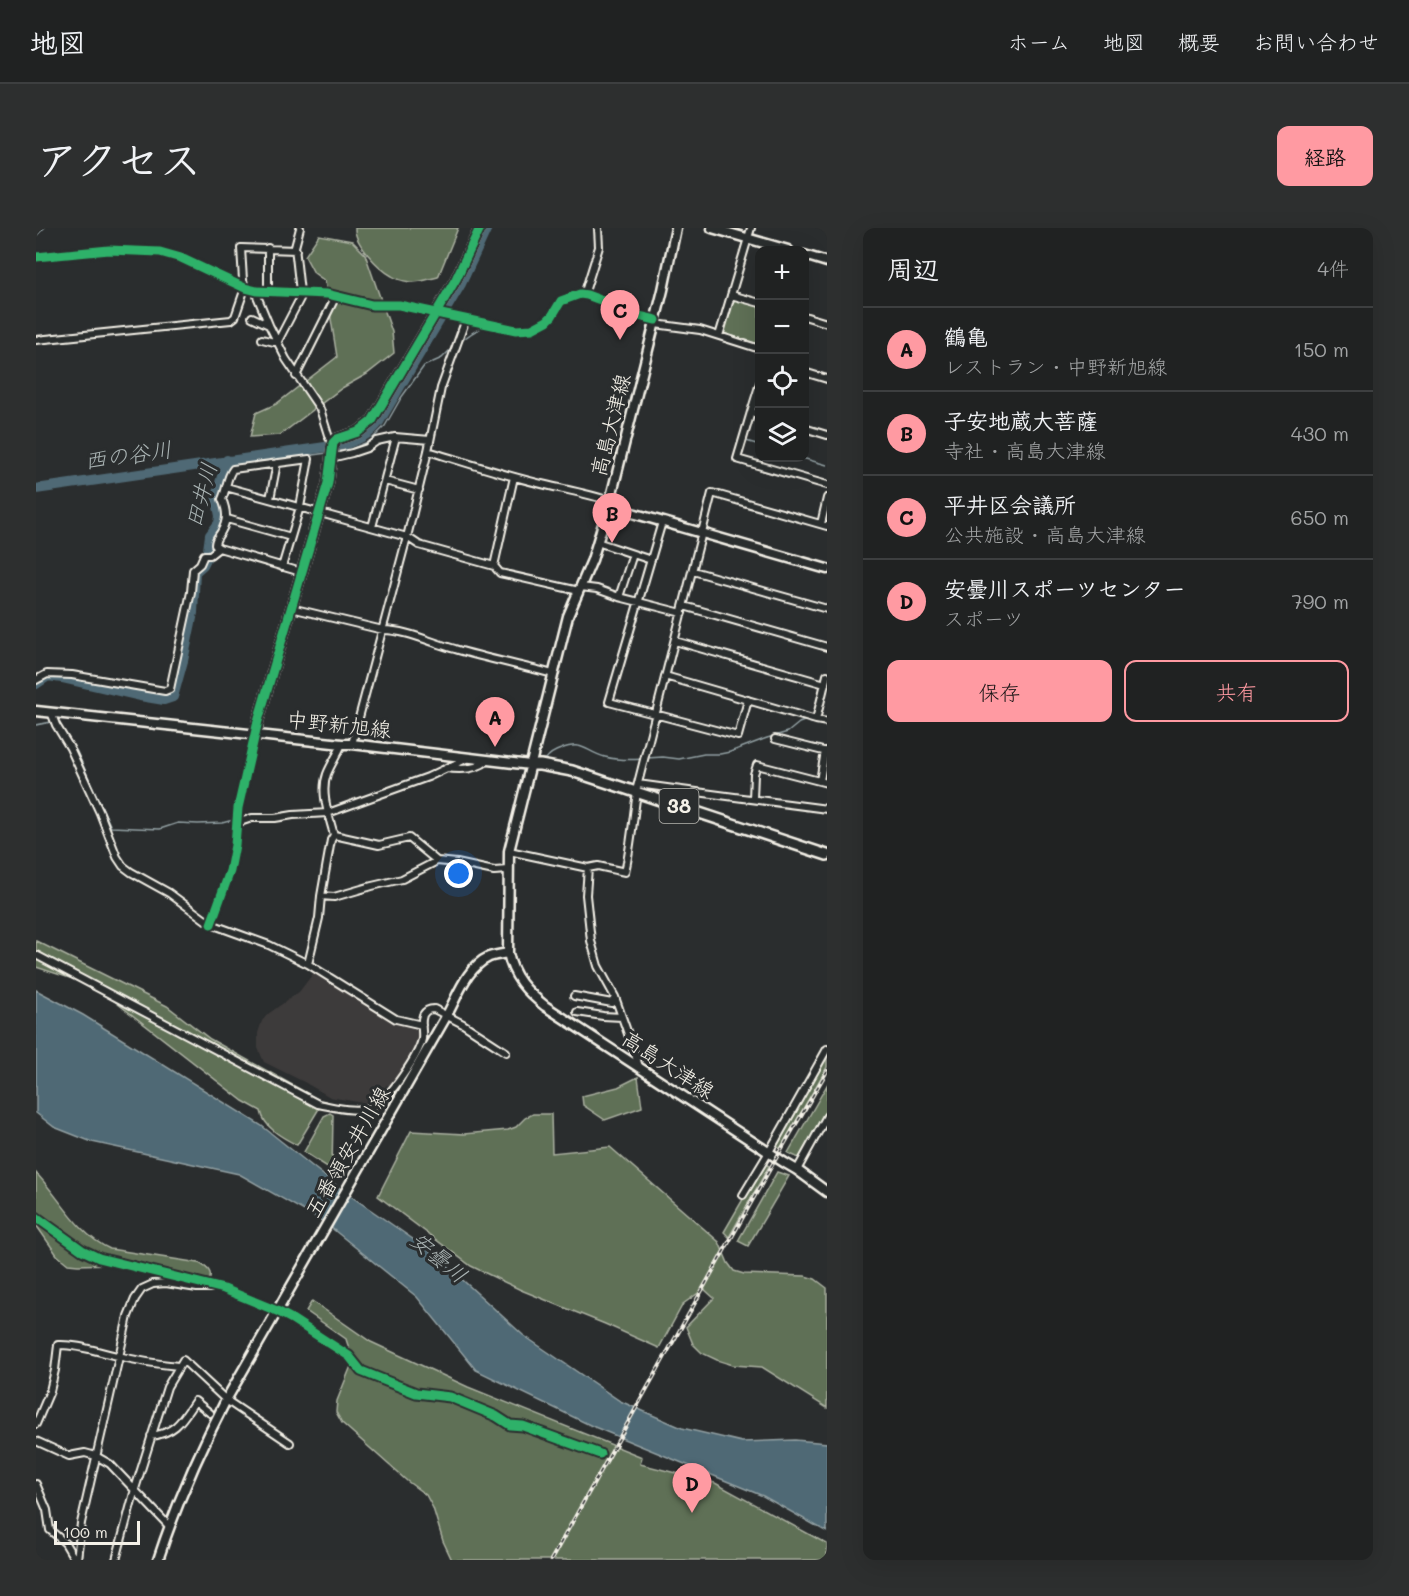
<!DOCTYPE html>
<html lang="ja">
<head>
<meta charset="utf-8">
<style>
	:root { --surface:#202222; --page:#2d2f2f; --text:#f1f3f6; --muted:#a2a4a5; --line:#3d3f40; --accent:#ff9aa2 }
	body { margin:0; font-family:Mali,"Klee One",sans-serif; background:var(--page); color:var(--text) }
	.controls { position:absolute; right:18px; top:18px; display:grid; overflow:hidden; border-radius:12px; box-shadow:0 6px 24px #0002 }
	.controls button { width:54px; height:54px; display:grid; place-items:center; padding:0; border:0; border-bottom:2px solid var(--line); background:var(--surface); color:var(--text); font:30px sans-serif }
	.scale { position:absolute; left:18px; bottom:15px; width:86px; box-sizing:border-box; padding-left:6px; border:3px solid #f4f1e8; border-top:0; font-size:16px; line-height:21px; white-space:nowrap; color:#f4f1e8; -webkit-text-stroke:4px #2a2d2e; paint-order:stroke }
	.you { position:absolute; left:423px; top:646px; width:21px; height:21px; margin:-15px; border:4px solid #fff; border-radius:50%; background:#1a73e8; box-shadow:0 0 0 9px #1a73e833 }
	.badge { display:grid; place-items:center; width:39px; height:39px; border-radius:50%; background:var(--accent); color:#111; font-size:20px; font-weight:700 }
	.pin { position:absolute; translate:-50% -50px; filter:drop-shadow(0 2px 3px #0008) }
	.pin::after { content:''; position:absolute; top:32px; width:21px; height:18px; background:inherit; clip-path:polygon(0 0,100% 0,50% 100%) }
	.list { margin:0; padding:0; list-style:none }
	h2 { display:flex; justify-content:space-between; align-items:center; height:78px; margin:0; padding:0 24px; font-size:26px }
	h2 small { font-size:20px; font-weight:400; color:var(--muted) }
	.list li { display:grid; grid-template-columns:39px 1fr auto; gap:18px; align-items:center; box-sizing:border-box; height:84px; padding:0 24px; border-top:2px solid var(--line) }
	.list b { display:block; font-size:22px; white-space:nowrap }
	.list p { margin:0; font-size:20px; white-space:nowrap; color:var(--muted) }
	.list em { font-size:20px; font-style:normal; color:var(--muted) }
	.actions { display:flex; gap:12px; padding:18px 24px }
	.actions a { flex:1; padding:14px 0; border:2px solid var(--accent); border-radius:12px; text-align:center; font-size:21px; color:var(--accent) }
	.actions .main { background:var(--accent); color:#111 }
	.icon { flex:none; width:33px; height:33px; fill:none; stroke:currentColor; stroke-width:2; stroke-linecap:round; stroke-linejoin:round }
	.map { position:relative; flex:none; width:791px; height:1332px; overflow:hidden; border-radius:12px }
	header { display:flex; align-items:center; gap:36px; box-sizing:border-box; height:84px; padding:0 30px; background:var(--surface); border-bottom:2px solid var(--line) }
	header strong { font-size:28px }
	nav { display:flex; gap:33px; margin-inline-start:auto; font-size:21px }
	.intro { display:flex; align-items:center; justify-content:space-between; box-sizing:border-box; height:144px; padding:0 36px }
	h1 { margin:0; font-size:42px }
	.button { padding:15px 27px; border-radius:12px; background:var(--accent); color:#111; font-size:21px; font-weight:700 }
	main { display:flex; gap:36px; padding:0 36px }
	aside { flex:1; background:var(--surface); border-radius:12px; box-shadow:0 6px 24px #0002 }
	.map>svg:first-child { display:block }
</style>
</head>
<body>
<header>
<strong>地図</strong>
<nav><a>ホーム</a><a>地図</a><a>概要</a><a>お問い合わせ</a></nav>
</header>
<div class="intro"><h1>アクセス</h1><a class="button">経路</a></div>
<main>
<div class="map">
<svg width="791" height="1332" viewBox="0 0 791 1332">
	<rect width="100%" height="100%" fill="#2a2d2e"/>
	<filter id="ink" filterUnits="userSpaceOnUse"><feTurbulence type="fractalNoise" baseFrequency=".0167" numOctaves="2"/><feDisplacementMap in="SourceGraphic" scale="12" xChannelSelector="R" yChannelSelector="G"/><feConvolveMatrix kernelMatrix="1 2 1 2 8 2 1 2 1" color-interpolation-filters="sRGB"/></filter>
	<g filter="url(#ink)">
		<!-- built -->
		<path fill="#3e3b3b" d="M279 743 361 794 380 799 384 802 380 817 356 858 351 857 333 874 327 875 294 869 268 854 228 834 222 820V805L226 793 232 786 263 764Z"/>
		<!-- green -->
		<path fill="#5f6f57" stroke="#aab0a0" stroke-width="1.5" d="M319 0H422L402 49C393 51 382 55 374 54 368 53 360 51 356 48 343 41 318 15 319 0Z
			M283 7 316 13 329 26 356 104 358 125 331 146 306 160 244 207 214 209 220 185 240 176 301 129 289 53 278 45 269 28Z
			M699 70 723 78V116L686 105 696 72Z
			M0 713 131 778 174 811 287 874 261 917C247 910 228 900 225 883L207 873 77 772 43 753 0 739Z
			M791 825V839L744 921 739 916Z
			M602 849 606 879 569 892 547 877 546 868 582 859Z
			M791 857V880L763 930 752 925Z
			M294 885 297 887 296 942 268 924 288 888Z
			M497 886H515L516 925 574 919 683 1014 692 1035 698 1043 708 1046 769 1048 779 1051 791 1060V1180L726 1139 697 1137 681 1132 666 1125 657 1116 650 1099 678 1070 668 1061 647 1076 623 1120 569 1096 485 1062 435 1038 342 968 375 903 428 906 472 902 480 899 489 890Z
			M728 935 733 938 693 1009 688 1004Z
			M741 944 753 948 712 1018 702 1013Z
			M0 945C25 971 41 1006 74 1021L163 1035C172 1040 178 1045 172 1055L76 1036 42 1037 32 1036 27 1032 21 1027 0 997Z
			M276 1073 335 1114 432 1159 606 1229 604 1236 679 1255 791 1316V1332H416L407 1313 397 1280 390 1267 371 1253 306 1195 300 1184 301 1173 317 1133C316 1125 312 1119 310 1111L270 1083Z"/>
		<!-- water -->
		<path fill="#4f6974" stroke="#919fa2" stroke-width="1.5" d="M0 762 47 787 226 898 306 962 397 1025 487 1107 584 1173 646 1200 706 1214 759 1212 791 1215V1304L727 1268 556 1198 440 1142 381 1069 288 994 203 946 56 914 18 899 0 885Z"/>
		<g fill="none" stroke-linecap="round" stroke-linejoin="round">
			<!-- stream -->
			<path stroke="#919fa2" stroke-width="1.5" d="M0 8 8 0
				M688 106 724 117
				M425 113C432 108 442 99 450 99 464 99 478 109 492 105 502 103 514 97 520 88 524 82 525 78 532 73
				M768 141 791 147
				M710 213 724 217
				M300 223 315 221 334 213 349 198 365 170 388 138 406 130 415 121
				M766 230 791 237
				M189 239 291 225
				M23 495 41 524 75 599 124 601 142 595 162 596 186 595 197 592
				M0 497 15 494
				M611 530 627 529 643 531 668 526H684L694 524 731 510 752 504 763 495 768 493 791 498
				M501 531H510C514 525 519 523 525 521 548 512 549 524 569 529 581 532 594 532 607 531
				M308 576 394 545"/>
			<!-- river -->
			<path stroke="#4f6974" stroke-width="10" d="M0 261 310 216C324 211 334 206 343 194L425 56 451 0
				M0 456 12 448 26 450 104 468 128 472 137 469 147 433 157 385 159 344 167 337 171 329 174 307 183 295 184 288 180 268 191 232"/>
			<!-- street-tunnel -->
			<path stroke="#484a4a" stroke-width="6" stroke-dasharray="6 3" stroke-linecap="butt" d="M174 1185 188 1195"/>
			<defs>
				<path id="street" d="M264 0 259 19 264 64
					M232 20V63
					M0 29 73 22 124 24 145 30 209 60 221 63 291 66 336 77H363L480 102 496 101 511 93 516 88 525 73 544 66 551 67 575 76 603 88 620 92
					M221 63V68L233 97 250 131 284 181 293 210 298 214
					M548 67 563 19 562 0
					M695 67 724 75
					M768 88 791 95
					M216 89 233 97
					M619 96 664 102 724 121
					M683 108 715 0
					M226 111 238 114 242 113 267 65
					M0 112 195 92 199 89 209 60 207 52 205 20 260 22
					M768 144 791 151
					M260 148 300 68
					M724 155 715 184 724 186
					M715 184 701 231 791 257
					M768 200 791 207
					M392 223C431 235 470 248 510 257 531 262 553 266 574 273
					M295 230 316 225 331 220 341 213 359 209 394 212
					M349 253 383 262
					M190 259 371 309 383 317 458 338 464 345 543 363
					M234 271 241 235
					M191 291 255 309
					M626 294 573 474 702 508 712 472
					M785 296 791 270
					M336 299 360 209
					M561 314 615 332
					M458 338 478 249
					M246 339 264 279 273 231 197 241C190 250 191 261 186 271 191 283 192 292 185 304 182 309 179 311 179 317L183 320 265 344
					M657 343 791 381
					M545 359 561 361 583 369 646 385
					M583 369 597 326
					M648 378 791 419
					M255 380 347 402C371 402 396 415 419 421 451 431 485 437 517 446
					M639 413 789 456
					M629 448 780 492 791 447
					M0 452 11 446 36 447 129 463 134 461 155 364 157 342 164 336 168 327H174L183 320
					M15 484 20 497 34 520 64 585 81 629 87 638 95 644 133 665 175 696 233 717 272 736 360 791 386 797
					M780 492 791 494
					M739 511 791 524
					M316 516 371 309 392 223 405 160 430 91
					M410 540C424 542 441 542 452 532
					M784 553 789 523
					M602 556 638 561
					M600 563 676 265 791 298
					M717 571 718 546 721 537 791 555
					M635 575 638 561 791 581
					M201 595 216 590H239L257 587 292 585 392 549 432 530
					M298 607 343 617 373 610 401 633
					M473 623 552 640 562 638 589 644C595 618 597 591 601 564
					M552 640 550 667 555 713 562 738 579 769 599 826 603 839
					M285 668 298 669 336 658 366 651 401 633 421 635 458 643 472 642
					M175 696 194 643 199 617 202 580 220 506
					M0 727 282 876C299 879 321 886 338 878 353 871 383 827 386 811 387 803 384 795 387 787 390 782 393 781 398 781L427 796 470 824
					M272 736 283 690 285 668 295 612 298 607C293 588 284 565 291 546 295 536 302 526 306 516
					M538 768 576 775 579 769
					M541 784 567 788 586 789
					M761 942 791 888
					M707 967 733 924 791 821
					M0 989 46 1022 63 1030 188 1061 241 1083 256 1091 313 1128 325 1143 380 1165 414 1169 460 1188 474 1197 487 1198 564 1226
					M0 1196 14 1163 19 1142 22 1117C42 1116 62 1124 82 1128 102 1133 122 1136 142 1138
					M115 1208C140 1205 146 1192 159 1173L174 1185
					M0 1213 33 1228 49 1225 60 1228 74 1236 133 1298
					M0 1256 11 1282 14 1302 29 1315 39 1332
					M41 1332 45 1295 83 1129 92 1088 99 1071 106 1061 117 1056 130 1055 161 1060H178
					M80 1332 99 1261 131 1159 147 1132 190 1172 254 1215"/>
				<path id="secondary" d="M640 0 627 62 574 273 556 332 532 388 473 623 472 725C477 749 490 763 509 778L749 935 761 942 791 964
					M676 0 752 22
					M768 27 791 34
					M572 278 791 341
					M0 483 306 516H316L494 537
					M220 506 222 493 292 255 297 215 301 211 322 204 336 193 420 51 444 0
					M122 1332C140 1277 163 1224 190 1172L411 787C422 767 431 739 453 729 459 727 466 726 472 725"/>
				<path id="primary" d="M494 537H504L536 543 791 627"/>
			</defs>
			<!-- street casing -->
			<use href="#street" stroke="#f4f1e8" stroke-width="10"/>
			<!-- secondary casing -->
			<use href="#secondary" stroke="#f4f1e8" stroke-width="13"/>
			<!-- primary casing -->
			<use href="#primary" stroke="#f4f1e8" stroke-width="14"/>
			<!-- street -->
			<use href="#street" stroke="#2a2d2e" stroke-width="6"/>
			<!-- secondary -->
			<use href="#secondary" stroke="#2a2d2e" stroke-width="8"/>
			<!-- primary -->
			<use href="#primary" stroke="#2a2d2e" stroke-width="9"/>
			<defs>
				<path id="rail" d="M515 1332 735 939 791 843"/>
			</defs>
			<!-- rail casing -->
			<use href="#rail" stroke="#f4f1e8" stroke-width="4"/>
			<!-- rail -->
			<use href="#rail" stroke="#2a2d2e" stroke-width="1.5" stroke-dasharray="4.5" stroke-linecap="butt"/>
			<defs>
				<path id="cycleway" d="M0 29 73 22 124 24 145 30 209 60 221 63 291 66 336 77H363L480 102 496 101 511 93 516 88 525 73 544 66 551 67 575 76 603 88 620 92
					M175 696 194 643 199 617 202 580 222 493 292 255 297 215 301 211 322 204 336 193 420 51 444 0
					M0 989 46 1022 63 1030 188 1061 241 1083 256 1091 313 1128 325 1143 380 1165 414 1169 460 1188 474 1197 487 1198 564 1226"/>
			</defs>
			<!-- cycleway casing -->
			<use href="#cycleway" stroke="#2a2d2e" stroke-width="13"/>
			<!-- cycleway -->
			<use href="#cycleway" stroke="#2db169" stroke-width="9"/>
		</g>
	</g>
	<g text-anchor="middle" stroke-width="6" stroke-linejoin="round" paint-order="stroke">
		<!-- shield labels -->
		<rect fill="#2a2d2e" stroke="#b7b6b0" stroke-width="1.5" x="623.5" y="561" width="39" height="34" rx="4.5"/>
		<g font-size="20" font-weight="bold" fill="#f4f1e8">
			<text x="643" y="585">38</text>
		</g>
		<!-- street labels -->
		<g font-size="21" fill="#f4f1e8" stroke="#2a2d2e">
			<text transform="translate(575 197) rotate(-76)" y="7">高島大津線</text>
			<text transform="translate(303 497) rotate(6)" y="7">中野新旭線</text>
			<text transform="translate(632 837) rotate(33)" y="7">高島大津線</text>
			<text transform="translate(312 924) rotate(-60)" y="7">五番領安井川線</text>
		</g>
		<!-- water labels -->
		<g font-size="22" font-style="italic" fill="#aab4b4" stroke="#2a2d2e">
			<text transform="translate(92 227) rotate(-8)" y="8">西の谷川</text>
			<text transform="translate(165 267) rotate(-75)" y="8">田井川</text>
			<text transform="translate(403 1029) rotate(40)" y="8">安曇川</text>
		</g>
	</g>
</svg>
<div class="controls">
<button>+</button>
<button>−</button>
<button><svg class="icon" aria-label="locate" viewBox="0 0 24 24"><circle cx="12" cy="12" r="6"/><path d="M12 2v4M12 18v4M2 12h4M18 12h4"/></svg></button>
<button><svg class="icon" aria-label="layers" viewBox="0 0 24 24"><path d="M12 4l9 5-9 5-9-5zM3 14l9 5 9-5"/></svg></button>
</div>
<div class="scale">100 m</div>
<div class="you"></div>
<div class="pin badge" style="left:459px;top:519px">A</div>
<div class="pin badge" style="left:576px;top:315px">B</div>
<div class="pin badge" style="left:584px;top:112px">C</div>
<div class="pin badge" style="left:656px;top:1285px">D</div>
</div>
<aside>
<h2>周辺<small>4件</small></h2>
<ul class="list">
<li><span class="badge">A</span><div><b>鶴亀</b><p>レストラン · 中野新旭線</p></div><em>150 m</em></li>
<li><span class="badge">B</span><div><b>子安地蔵大菩薩</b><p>寺社 · 高島大津線</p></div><em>430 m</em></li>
<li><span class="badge">C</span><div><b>平井区会議所</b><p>公共施設 · 高島大津線</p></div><em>650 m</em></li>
<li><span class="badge">D</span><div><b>安曇川スポーツセンター</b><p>スポーツ</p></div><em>790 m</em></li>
</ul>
<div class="actions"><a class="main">保存</a><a>共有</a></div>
</aside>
</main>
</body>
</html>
